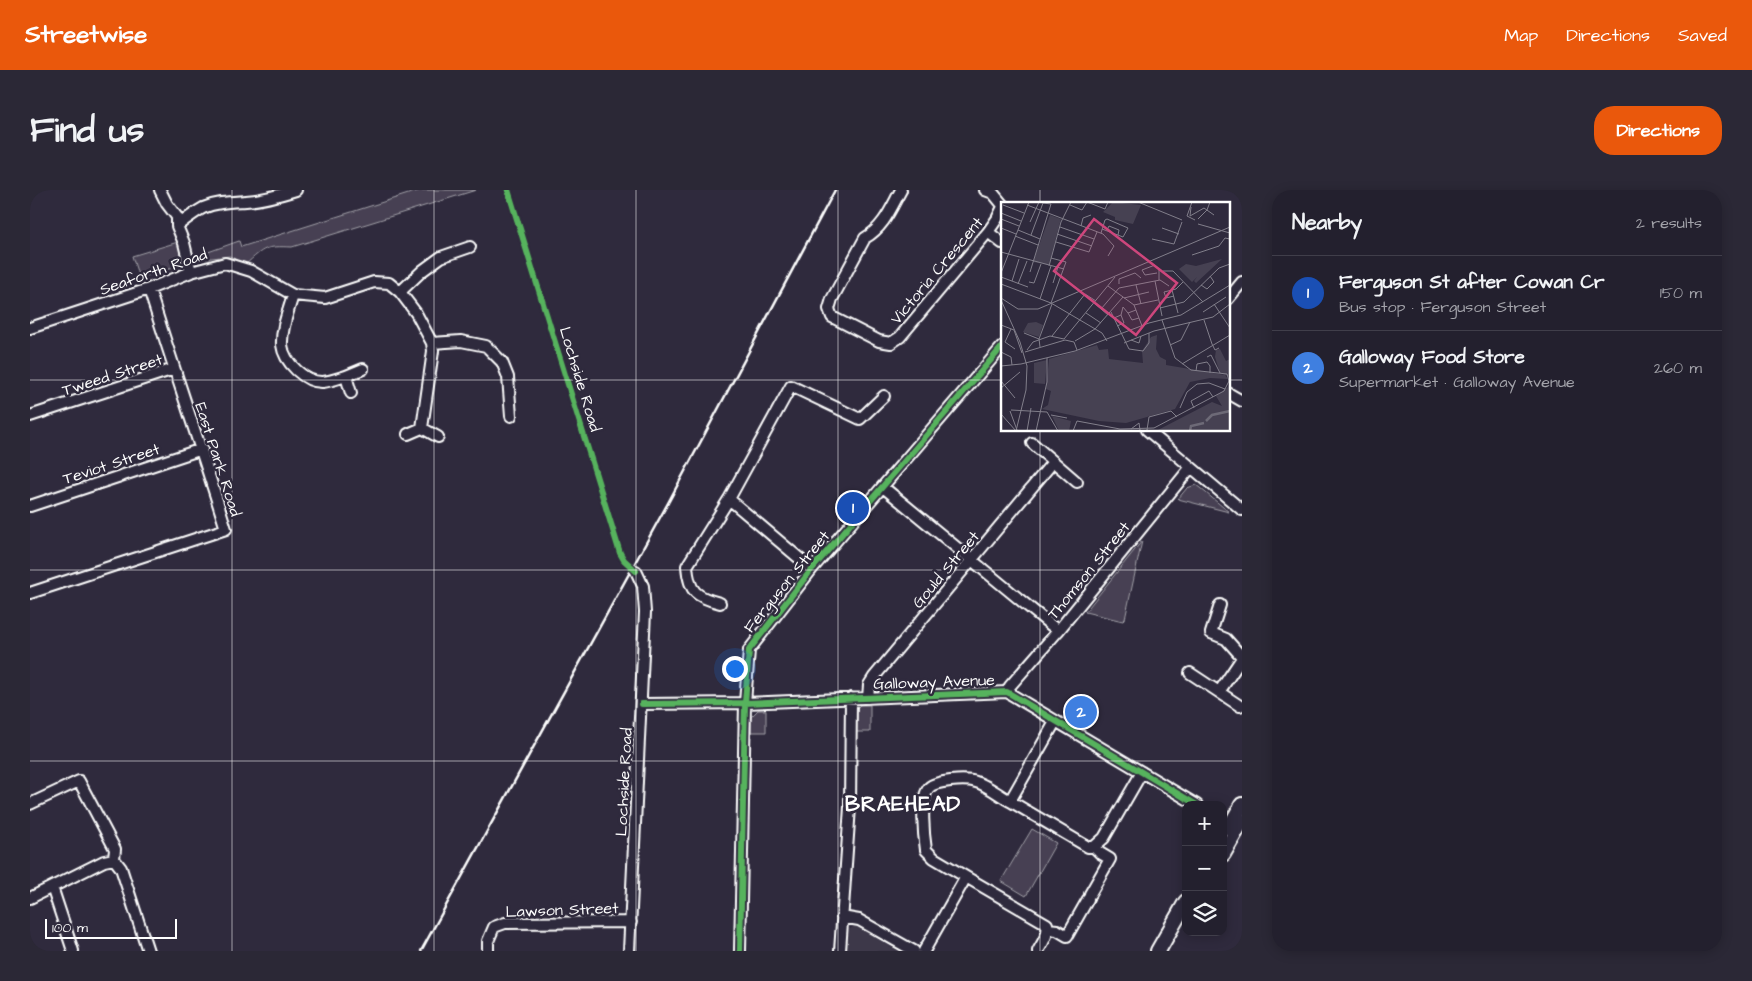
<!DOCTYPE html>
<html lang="en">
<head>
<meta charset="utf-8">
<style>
	:root { --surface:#23202e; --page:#2b2836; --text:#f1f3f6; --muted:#a3a3aa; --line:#403e4a; --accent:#ea580c }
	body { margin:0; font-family:"Architects Daughter",sans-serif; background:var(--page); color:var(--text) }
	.controls { position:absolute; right:15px; bottom:15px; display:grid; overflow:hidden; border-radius:10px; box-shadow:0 2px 12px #0003 }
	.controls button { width:45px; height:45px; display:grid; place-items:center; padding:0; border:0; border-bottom:1px solid var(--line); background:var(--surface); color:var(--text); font:25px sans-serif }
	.scale { position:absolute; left:15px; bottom:12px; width:132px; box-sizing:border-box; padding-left:5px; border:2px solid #fff; border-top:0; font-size:14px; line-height:18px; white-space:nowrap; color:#fff; -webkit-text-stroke:4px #2f2a3d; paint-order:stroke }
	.you { position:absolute; left:704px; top:478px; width:18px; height:18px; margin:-12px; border:4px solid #fff; border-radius:50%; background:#1a73e8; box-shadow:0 0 0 8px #1a73e833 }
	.badge { display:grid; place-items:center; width:32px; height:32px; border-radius:50%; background:var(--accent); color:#fff; font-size:16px; font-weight:700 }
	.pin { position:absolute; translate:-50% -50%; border:2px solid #fff; box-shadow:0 1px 5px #0006 }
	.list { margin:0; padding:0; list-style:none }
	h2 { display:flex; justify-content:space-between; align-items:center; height:65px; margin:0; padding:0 20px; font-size:21px }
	h2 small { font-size:16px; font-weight:400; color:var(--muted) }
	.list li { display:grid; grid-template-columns:32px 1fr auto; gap:15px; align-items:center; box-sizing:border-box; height:75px; padding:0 20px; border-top:1px solid var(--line) }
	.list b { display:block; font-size:19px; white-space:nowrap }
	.list p { margin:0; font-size:16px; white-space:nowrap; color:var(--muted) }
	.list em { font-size:16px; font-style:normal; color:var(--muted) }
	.icon { flex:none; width:28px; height:28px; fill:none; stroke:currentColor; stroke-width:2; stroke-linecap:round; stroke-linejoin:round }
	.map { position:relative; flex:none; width:1212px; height:761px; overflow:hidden; border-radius:20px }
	header { display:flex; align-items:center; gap:30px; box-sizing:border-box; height:70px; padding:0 25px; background:var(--accent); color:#fff }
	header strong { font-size:24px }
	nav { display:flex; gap:28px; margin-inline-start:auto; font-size:18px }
	.intro { display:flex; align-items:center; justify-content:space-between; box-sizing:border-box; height:120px; padding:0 30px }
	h1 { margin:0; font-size:35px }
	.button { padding:12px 22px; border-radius:20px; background:var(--accent); color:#fff; font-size:18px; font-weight:700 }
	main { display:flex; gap:30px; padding:0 30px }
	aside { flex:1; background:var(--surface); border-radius:20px; box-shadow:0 2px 12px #0003 }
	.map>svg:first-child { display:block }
</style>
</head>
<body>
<header>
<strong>Streetwise</strong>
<nav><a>Map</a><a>Directions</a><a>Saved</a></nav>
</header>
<div class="intro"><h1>Find us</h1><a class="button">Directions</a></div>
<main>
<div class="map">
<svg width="1212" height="761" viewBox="0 0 1212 761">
	<rect width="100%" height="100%" fill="#2f2a3d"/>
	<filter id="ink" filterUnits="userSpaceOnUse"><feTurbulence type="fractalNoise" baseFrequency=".02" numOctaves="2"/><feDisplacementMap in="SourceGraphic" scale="10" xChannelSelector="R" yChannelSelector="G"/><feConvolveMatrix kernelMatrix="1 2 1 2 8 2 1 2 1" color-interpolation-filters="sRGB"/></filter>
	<g filter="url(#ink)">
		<!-- built -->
		<path fill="#3c3749" d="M823 737H828L868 761H817V741Z"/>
		<!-- green -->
		<path fill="#464152" stroke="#a2a0a8" d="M391 0H446L262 57C235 56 235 57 215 75L200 66 172 69 167 66 209 51 211 57Z
			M148 52 152 64 150 74 146 77 109 88 102 66Z
			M1166 295 1170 298 1199 322 1148 309 1157 298Z
			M1112 351 1095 429 1093 431 1055 422Z
			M830 515H840V542H823V522Z
			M728 520H736V542H721V527Z
			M1002 639 1026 653 996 706 971 691Z"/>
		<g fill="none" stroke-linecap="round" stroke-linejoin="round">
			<defs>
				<path id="minor" d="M130 0 137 14 147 27V36L154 53 161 82
					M871 0C861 18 854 37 835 48L802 109 799 119 802 127 849 151 861 153 870 147 958 42 967 29 972 19
					M955 0 963 3 972 14
					M147 36C155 30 164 23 173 18 187 12 201 12 216 11 232 10 250 5 266 0
					M958 42 972 53
					M370 102 392 81 411 67 440 57
					M263 105C259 120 251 138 252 155 254 172 275 193 293 192 301 191 309 188 316 186L321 203
					M1198 109 1212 92
					M0 138 119 99 161 82 195 73 221 81 263 105 295 108 344 92 359 93 370 102 386 123 402 153 403 161 392 238
					M402 153 431 151 456 156 472 172 478 187 481 226
					M316 186 333 179
					M1198 203 1212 211
					M0 226 144 179
					M1117 240 1212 320
					M378 244 392 238 408 247
					M1002 253 1047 292
					M853 297 1028 441
					M699 309 782 379
					M0 316 172 259
					M0 403 196 339C171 258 144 179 119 99
					M690 413C666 407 659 402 657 376L699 309 761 196 830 229 854 206
					M1190 415 1181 443 1196 449 1212 467
					M1160 483 1210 516
					M977 502 980 496 1028 441 1161 277
					M1189 502 1212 468
					M838 508 839 495 844 487 1023 272
					M612 514 715 513 977 502 1167 615
					M980 611 1058 657H1064L1074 648 1112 582
					M0 614 49 591 85 659 84 669
					M84 669 91 678 118 761
					M936 687 1017 734C1019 744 1013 752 1008 761
					M22 697 43 761
					M1060 704 1080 669 1070 663 1064 657
					M0 708 74 671 84 669
					M812 727 829 730 884 761
					M1018 739 1027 740 1037 746 1058 709
					M458 761V751L464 737 475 733 601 732
					M599 761 615 422 613 396 606 381
					M710 761 715 513 719 460 782 379 972 157
					M810 761 820 617 821 508
					M894 761 936 687 904 668 896 660C894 647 890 610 898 599 903 590 937 589 946 592 957 595 969 605 980 611L1025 532"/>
				<path id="major" d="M1199 638 1212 615
					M1193 664 1212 631
					M1128 761 1156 712"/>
			</defs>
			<!-- minor casing -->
			<use href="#minor" stroke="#fff" stroke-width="14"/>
			<!-- major casing -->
			<use href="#major" stroke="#fff" stroke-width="18"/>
			<!-- minor -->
			<use href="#minor" stroke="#2f2a3d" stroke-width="10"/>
			<!-- major -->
			<use href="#major" stroke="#2f2a3d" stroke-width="14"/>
			<!-- rail -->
			<path stroke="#fff" stroke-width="2.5" d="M391 761 638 313 805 0"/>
			<defs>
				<path id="cycleway" d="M478 0 590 363 594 370 606 381
					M612 514 715 513 977 502 1167 615
					M710 761 715 513 719 460 782 379 972 157"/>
			</defs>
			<!-- cycleway casing -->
			<use href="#cycleway" stroke="#2f2a3d" stroke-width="9"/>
			<!-- cycleway -->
			<use href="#cycleway" stroke="#56b35d" stroke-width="6"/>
		</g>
	</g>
	<!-- grid -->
	<path fill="none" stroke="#fff" stroke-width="1" stroke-opacity="0.55" d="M202 0V761M404 0V761M606 0V761M808 0V761M1010 0V14M0 190H972M1198 190H1212M1010 240V761M0 380H1212M0 571H1212"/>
	<g text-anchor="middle" stroke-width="5" stroke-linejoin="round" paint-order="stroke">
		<!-- street labels -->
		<g font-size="16" fill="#fff" stroke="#2f2a3d">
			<text transform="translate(906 80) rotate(-50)" y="6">Victoria Crescent</text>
			<text transform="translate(123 81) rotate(-19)" y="6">Seaforth Road</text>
			<text transform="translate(82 184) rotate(-18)" y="6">Tweed Street</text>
			<text transform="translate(551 189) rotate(73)" y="6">Lochside Road</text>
			<text transform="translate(189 269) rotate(72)" y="6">East Park Road</text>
			<text transform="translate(81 273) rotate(-18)" y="6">Teviot Street</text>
			<text transform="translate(915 379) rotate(-50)" y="6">Gould Street</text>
			<text transform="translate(1058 380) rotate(-51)" y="6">Thomson Street</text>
			<text transform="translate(756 391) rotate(-51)" y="6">Ferguson Street</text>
			<text transform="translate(904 491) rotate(-2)" y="6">Galloway Avenue</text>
			<text transform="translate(593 592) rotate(-87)" y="6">Lochside Road</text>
			<text transform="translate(532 719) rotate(-2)" y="6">Lawson Street</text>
		</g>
		<!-- district labels -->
		<g font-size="21" font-weight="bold" letter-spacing="1" fill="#fff" stroke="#2f2a3d">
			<text x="873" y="621">BRAEHEAD</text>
		</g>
	</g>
	<!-- overview -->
	<g transform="translate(971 12)">
		<rect width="229" height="229" fill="#2f2a3d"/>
		<path d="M112 0 140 3 132 22 114 18V15L102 10ZM49 13 60 17 48 63 32 60ZM221 57 195 81 193 79 196 75 191 80 178 67 185 62 195 64ZM35 120 42 123 38 135 22 130 27 121ZM156 133 155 147 159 155 165 158V163L224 173 227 177 209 176 189 180 174 207 125 221 98 219 41 207 47 203 50 189 45 187 48 157 96 143 98 148 107 147 108 157 142 161 141 149 150 135ZM219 147 225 159 229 157V175L219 171 214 155 215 148ZM46 158 44 182 33 181V161ZM229 179V229H155L211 200 221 204 215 194 227 185ZM51 214 70 219 68 229H58Z" fill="#464152"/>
		<path fill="none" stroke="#6d6a77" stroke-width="2.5" d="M205 219 211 213 229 209M189 229 190 224 203 221"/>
		<path fill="none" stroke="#827f8b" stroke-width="1" d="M86 0 104 7 107 0M137 0 181 18M191 0 186 14 194 18M2 3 23 11M26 3 102 32 113 44 107 54M69 3 81 8 86 0M190 5 189 14 203 6 213 13M0 11 20 19M0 17 18 24M197 17 206 8 209 0M29 20 38 0M197 22 229 31M80 24 82 16 90 13M59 25 93 37M0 26 15 32M161 26 178 32M17 28 39 37M106 28 108 24 118 28 117 33M100 31 104 18 106 17 127 26 122 35 101 27M56 32 91 44M14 34 37 43M151 37 173 42 181 20M55 40 88 50 96 30M0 50 63 67M191 53 218 44 224 36 229 37M48 64 60 20 70 0M162 69H172L202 100M29 70 50 2 42 1 30 33M0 71 28 0M156 71 144 73 141 68 154 63 158 68V78M0 75 27 85M11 79 18 57M154 79 161 114M28 80 33 81 40 62M52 81 57 65M0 82 50 101 101 131 106 139M17 82 26 59M118 82V77L134 71 140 76M135 83 140 102M200 83 206 87 213 80 209 74M107 84 133 103 141 124M171 88 177 111M173 94 165 96 163 90 175 87 182 80M0 96 17 107H37L229 25M123 96 148 90M39 97 50 64M0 98 19 140 26 164 25 188 15 229M50 101 65 60 50 56M93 101 107 113M213 102 229 126M133 103 157 98M159 106 183 100 218 66 229 62M100 107 118 86 159 78 168 84M110 110 128 147 142 149 148 141V131M202 110 225 95M85 111 100 121M127 111 131 118 138 116M113 116 120 113 122 105 127 111 135 108M203 118 211 142 214 148 218 146M0 123 13 128 21 151M116 124 123 121 120 113M10 127 4 140 14 147M23 131 38 137M51 134 84 92 95 99M130 138 138 141 140 134M74 139 94 127 122 95M123 141 153 129 212 115 229 102M169 143 180 138 189 120M39 145 38 137 51 102M26 148 32 140 49 134 63 137 114 75M0 150 10 155 11 163M24 150 64 138 73 140 76 148M206 155 210 153 219 171M181 162 229 133M0 164 20 162 74 149 148 121 180 113 229 83M195 169 196 162 206 160 209 164V171M0 179 14 196M0 186 19 170M179 206 186 190 196 182 208 181 224 187M193 206 190 199 208 189 212 195M10 208 46 210 57 229M9 209 16 228M0 212 15 229M50 213 66 216M130 227 138 221 139 228M146 228 148 215 170 209 176 215M26 229 30 206M35 229 46 180V156M72 229 76 219 119 227 153 226 223 189 228 179 226 172 190 168 174 156 161 118"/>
		<path fill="#ce467c" fill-opacity="0.15" stroke="#ce467c" stroke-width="2.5" d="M93 17 176 81 135 133 53 69Z"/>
		<rect width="229" height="229" fill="none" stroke="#fff" stroke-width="2.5"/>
	</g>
</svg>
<div class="controls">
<button>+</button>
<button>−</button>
<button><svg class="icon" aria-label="layers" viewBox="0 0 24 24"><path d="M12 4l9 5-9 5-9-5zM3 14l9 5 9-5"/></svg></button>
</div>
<div class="scale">100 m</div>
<div class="you"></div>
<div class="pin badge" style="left:823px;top:318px;background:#1a4fb4">1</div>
<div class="pin badge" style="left:1051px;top:522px;background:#3f7fe0">2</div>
</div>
<aside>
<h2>Nearby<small>2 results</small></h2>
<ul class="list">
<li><span class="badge" style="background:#1a4fb4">1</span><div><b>Ferguson St after Cowan Cr</b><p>Bus stop · Ferguson Street</p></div><em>150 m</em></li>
<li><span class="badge" style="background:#3f7fe0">2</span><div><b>Galloway Food Store</b><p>Supermarket · Galloway Avenue</p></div><em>260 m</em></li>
</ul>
</aside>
</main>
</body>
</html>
